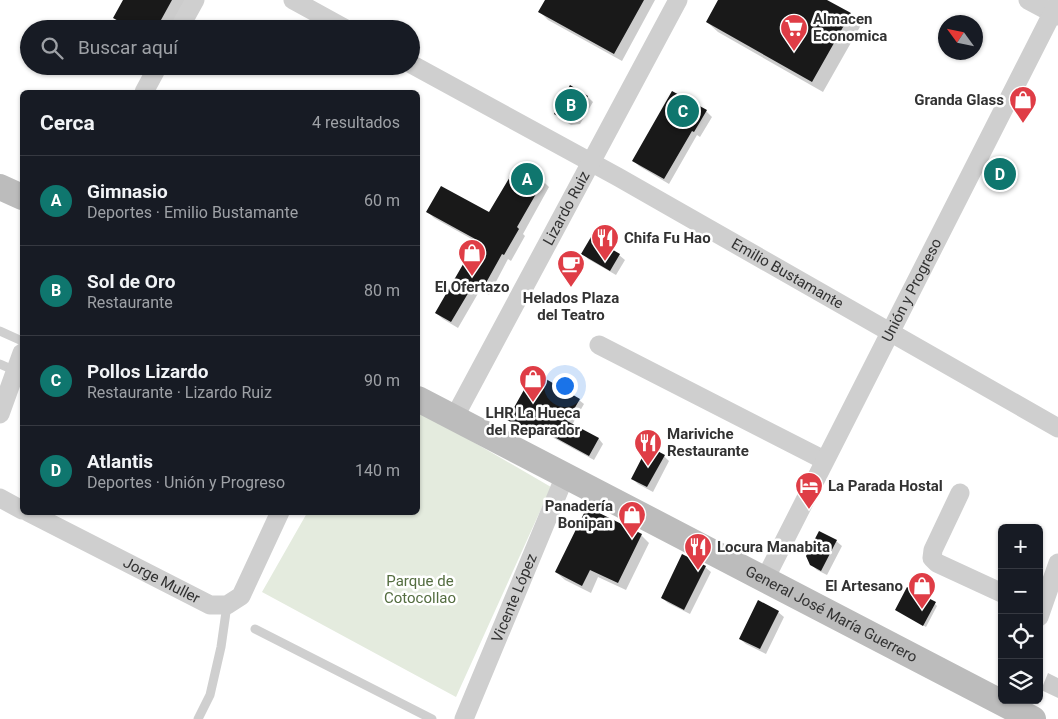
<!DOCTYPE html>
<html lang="es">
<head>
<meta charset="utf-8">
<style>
	:root { --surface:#171b24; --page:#242831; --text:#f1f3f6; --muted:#9ea1a6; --line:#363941; --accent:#0f766e }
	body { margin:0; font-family:Roboto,sans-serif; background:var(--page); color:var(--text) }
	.controls { position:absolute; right:15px; bottom:15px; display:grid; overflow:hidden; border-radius:8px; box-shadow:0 1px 4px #0004 }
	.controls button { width:45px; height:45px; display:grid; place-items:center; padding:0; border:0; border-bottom:1px solid var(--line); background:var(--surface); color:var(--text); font:25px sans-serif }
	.compass { position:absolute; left:938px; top:15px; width:45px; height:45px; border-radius:50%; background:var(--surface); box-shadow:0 1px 4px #0004; rotate:303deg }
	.you { position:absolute; left:564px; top:385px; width:18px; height:18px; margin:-12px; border:4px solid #fff; border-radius:50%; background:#1a73e8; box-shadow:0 0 0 8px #1a73e833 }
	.badge { display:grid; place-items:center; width:32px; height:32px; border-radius:50%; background:var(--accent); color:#fff; font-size:16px; font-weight:700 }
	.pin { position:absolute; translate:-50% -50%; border:2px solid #fff; box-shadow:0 1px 5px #0006 }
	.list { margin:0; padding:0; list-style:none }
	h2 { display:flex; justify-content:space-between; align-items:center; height:65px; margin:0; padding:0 20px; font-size:21px }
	h2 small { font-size:16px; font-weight:400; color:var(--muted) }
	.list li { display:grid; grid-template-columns:32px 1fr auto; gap:15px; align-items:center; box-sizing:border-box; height:90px; padding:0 20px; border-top:1px solid var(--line) }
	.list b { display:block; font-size:19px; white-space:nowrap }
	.list p { margin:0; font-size:16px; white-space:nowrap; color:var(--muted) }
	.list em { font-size:16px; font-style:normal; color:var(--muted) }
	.icon { flex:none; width:28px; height:28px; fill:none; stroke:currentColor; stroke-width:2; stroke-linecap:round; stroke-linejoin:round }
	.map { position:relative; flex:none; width:1058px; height:719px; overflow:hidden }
	.search { position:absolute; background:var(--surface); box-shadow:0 1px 4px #0004; left:20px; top:20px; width:400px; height:55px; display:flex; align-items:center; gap:12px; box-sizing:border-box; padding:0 18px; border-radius:28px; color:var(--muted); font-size:19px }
	.panel { position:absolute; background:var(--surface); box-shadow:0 1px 4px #0004; left:20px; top:90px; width:400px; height:425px; border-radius:8px }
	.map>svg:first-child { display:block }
</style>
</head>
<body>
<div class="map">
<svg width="1058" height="719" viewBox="0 0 1058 719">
	<rect width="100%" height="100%" fill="#fff"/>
	<!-- green -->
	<path fill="#e4ebde" d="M418 410 551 487 456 697 262 592 307 513 418 512Z"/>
	<!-- shadow -->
	<path fill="#0003" d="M124 0H185L169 29H128L123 26 115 18Z
		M546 0H655L622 61 548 20 540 12Z
		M719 0H824L850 14 861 25 823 92 718 32 707 22Z
		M587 96 593 102 580 124 571 125 561 119 555 113Z
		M706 111 712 117 700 137 697 135 669 184 639 166 633 160Z
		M543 181 549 187 523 234 525 236 511 261 508 259 489 295 480 290 458 328 443 319 436 313 477 242 434 218 428 212 490 214Z
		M583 253 619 255 625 260 616 275 588 259Z
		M579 400 584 404 572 425 599 439 603 444 594 460 541 431 538 437 514 425 509 420Z
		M664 456 669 461 653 492 638 484 632 478Z
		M641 535 649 543 626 590 598 577 591 593 565 580 556 572Z
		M836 541 842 546 827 575 817 570 811 564Z
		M705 567 711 572 690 614 668 603 662 598Z
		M935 604 937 606 926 627 896 610Z
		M778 612 784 617 766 654 746 644 740 639Z
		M1048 673 1058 678V698L1041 690Z"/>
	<!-- building -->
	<path fill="#191919" d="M123 0H172L156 29H133L113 18Z
		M545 0H644L614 54 538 12Z
		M718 0H827L851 13 812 82 706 22Z
		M570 85 588 96 575 119 564 120 554 114Z
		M672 91 707 110 694 132 692 131 664 179 632 161Z
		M517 165 544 180 517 227 519 229 504 255 502 254 482 290 473 285 451 322 435 313 477 240 426 212 441 186 489 212Z
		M591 237 620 254 610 271 581 254Z
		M534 372 580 399 567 421 599 438 589 456 536 427 533 433 507 420Z
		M648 446 665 455 647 487 631 479Z
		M587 507 642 534 618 583 590 570 582 586 555 572Z
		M819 531 837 540 821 571 810 565 806 556Z
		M682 554 706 566 684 610 661 598Z
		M907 587 936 602 923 626 895 610Z
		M758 600 779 611 760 649 739 639Z"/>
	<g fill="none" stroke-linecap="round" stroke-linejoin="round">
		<!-- lane -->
		<path stroke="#cfcfcf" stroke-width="9" d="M0 331 22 341
			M0 364 16 371
			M255 629 432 719
			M198 719 210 695 221 647 227 605"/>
		<!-- street -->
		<g stroke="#cfcfcf" stroke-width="19">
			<path d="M293 0 346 29"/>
			<path d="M1028 0 1058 16"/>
			<path d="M179 29 195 0"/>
			<path id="s1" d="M411 64 618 177 1058 428"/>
			<path d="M144 92 158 66"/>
			<path d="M599 345 824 460"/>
			<path d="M0 414 22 353"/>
			<path id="s2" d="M454 418 678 0"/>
			<path d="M960 493 933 550 932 558 937 563 1002 593"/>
			<path d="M0 498 22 510"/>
			<path id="s3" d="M28 512 210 605H227L241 596 280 512"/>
			<path id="s4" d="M765 579 1058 2"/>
			<path d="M1039 617 1058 563"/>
			<path id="s5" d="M464 719 565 476"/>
		</g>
		<!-- secondary -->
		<g stroke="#bcbcbc" stroke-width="26">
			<path d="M0 187 22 197"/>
			<path id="s6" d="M418 399 1033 719"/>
		</g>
	</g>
	<!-- icons -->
	<defs>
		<symbol id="supermarket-pin" viewBox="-11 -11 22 30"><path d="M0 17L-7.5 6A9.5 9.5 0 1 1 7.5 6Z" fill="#df3d46" stroke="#fff"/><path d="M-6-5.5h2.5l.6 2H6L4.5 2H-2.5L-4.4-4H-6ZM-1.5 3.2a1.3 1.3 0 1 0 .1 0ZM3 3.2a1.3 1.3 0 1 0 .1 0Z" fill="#fff"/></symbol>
		<symbol id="shop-pin" viewBox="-11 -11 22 30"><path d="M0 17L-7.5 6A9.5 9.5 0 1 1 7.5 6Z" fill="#df3d46" stroke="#fff"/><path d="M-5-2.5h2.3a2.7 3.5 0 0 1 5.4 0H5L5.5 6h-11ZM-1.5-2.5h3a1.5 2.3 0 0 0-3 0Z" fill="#fff"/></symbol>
		<symbol id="restaurant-pin" viewBox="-11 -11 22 30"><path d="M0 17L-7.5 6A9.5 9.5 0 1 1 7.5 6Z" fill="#df3d46" stroke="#fff"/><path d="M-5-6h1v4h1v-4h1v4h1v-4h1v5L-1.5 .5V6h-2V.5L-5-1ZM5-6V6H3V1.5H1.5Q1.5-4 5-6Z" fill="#fff"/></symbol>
		<symbol id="cafe-pin" viewBox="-11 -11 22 30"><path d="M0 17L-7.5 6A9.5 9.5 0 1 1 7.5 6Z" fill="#df3d46" stroke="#fff"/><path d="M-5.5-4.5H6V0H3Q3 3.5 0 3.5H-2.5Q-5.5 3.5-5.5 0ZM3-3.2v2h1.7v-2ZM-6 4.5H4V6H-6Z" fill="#fff"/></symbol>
		<symbol id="hotel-pin" viewBox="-11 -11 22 30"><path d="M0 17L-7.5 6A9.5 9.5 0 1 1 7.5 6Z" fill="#df3d46" stroke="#fff"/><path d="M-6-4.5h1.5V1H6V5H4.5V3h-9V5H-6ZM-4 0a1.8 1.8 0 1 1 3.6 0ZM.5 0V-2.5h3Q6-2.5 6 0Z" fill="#fff"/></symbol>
	</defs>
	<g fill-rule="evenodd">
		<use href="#supermarket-pin" x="778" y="12" width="32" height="43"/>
		<use href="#shop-pin" x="1007" y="84" width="32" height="43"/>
		<use href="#restaurant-pin" x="589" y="222" width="32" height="43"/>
		<use href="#shop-pin" x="456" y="237" width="32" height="43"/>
		<use href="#cafe-pin" x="555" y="248" width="32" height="43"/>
		<use href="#shop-pin" x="517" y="363" width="32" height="43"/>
		<use href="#restaurant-pin" x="632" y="427" width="32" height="43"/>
		<use href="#hotel-pin" x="793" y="470" width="32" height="43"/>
		<use href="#shop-pin" x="616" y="499" width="32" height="43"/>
		<use href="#restaurant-pin" x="682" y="531" width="32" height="43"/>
		<use href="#shop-pin" x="906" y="570" width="32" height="43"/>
	</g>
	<g text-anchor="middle" stroke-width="5" stroke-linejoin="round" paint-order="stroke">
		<!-- poi labels -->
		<g font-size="15" font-weight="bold" fill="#323232" stroke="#fff" text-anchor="start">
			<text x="813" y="24">Almacen<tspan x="813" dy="17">Economica</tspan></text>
			<text x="1004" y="105" text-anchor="end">Granda Glass</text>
			<text x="624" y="243">Chifa Fu Hao</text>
			<text x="472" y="292" text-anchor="middle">El Ofertazo</text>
			<text x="571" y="303" text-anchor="middle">Helados Plaza<tspan x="571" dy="17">del Teatro</tspan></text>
			<text x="533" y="418" text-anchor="middle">LHR La Hueca<tspan x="533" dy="17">del Reparador</tspan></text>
			<text x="667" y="439">Mariviche<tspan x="667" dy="17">Restaurante</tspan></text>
			<text x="828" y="491">La Parada Hostal</text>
			<text x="613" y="511" text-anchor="end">Panadería<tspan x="613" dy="17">Bonipan</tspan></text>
			<text x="717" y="552">Locura Manabita</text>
			<text x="903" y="591" text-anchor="end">El Artesano</text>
		</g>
		<!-- street labels -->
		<g font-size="15" fill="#323232" stroke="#fff">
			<text dy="5" stroke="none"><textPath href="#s2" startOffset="238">Lizardo Ruiz</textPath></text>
			<text dy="5" stroke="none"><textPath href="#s1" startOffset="431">Emilio Bustamante</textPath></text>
			<text dy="5" stroke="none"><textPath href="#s4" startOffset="324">Unión y Progreso</textPath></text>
			<text dy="5" stroke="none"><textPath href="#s3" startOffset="150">Jorge Muller</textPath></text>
			<text dy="5" stroke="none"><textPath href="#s5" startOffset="131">Vicente López</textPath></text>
			<text dy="5" stroke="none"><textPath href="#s6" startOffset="466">General José María Guerrero</textPath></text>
		</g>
		<!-- park labels -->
		<g font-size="15" fill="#546d40" stroke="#fff">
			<text x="420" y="586">Parque de<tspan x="420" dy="17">Cotocollao</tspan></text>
		</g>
	</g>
</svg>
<div class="controls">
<button>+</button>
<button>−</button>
<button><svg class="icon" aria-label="locate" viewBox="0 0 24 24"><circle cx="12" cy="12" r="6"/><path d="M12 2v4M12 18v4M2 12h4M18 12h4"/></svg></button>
<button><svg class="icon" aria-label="layers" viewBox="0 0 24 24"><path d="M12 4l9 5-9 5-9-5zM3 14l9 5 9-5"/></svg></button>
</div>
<svg class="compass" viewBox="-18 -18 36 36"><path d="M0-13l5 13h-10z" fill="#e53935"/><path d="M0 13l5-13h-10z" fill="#9ea1a6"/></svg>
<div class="you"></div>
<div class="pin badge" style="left:527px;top:179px">A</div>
<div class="pin badge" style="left:571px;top:105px">B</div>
<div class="pin badge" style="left:683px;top:111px">C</div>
<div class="pin badge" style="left:1000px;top:174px">D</div>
<div class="search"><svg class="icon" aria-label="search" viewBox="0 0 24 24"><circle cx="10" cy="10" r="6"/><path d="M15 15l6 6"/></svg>Buscar aquí</div>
<section class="panel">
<h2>Cerca<small>4 resultados</small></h2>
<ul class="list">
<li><span class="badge">A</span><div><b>Gimnasio</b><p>Deportes · Emilio Bustamante</p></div><em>60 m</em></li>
<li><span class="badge">B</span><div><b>Sol de Oro</b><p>Restaurante</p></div><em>80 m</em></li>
<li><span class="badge">C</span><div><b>Pollos Lizardo</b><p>Restaurante · Lizardo Ruiz</p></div><em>90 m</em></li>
<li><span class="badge">D</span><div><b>Atlantis</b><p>Deportes · Unión y Progreso</p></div><em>140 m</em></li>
</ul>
</section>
</div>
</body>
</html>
